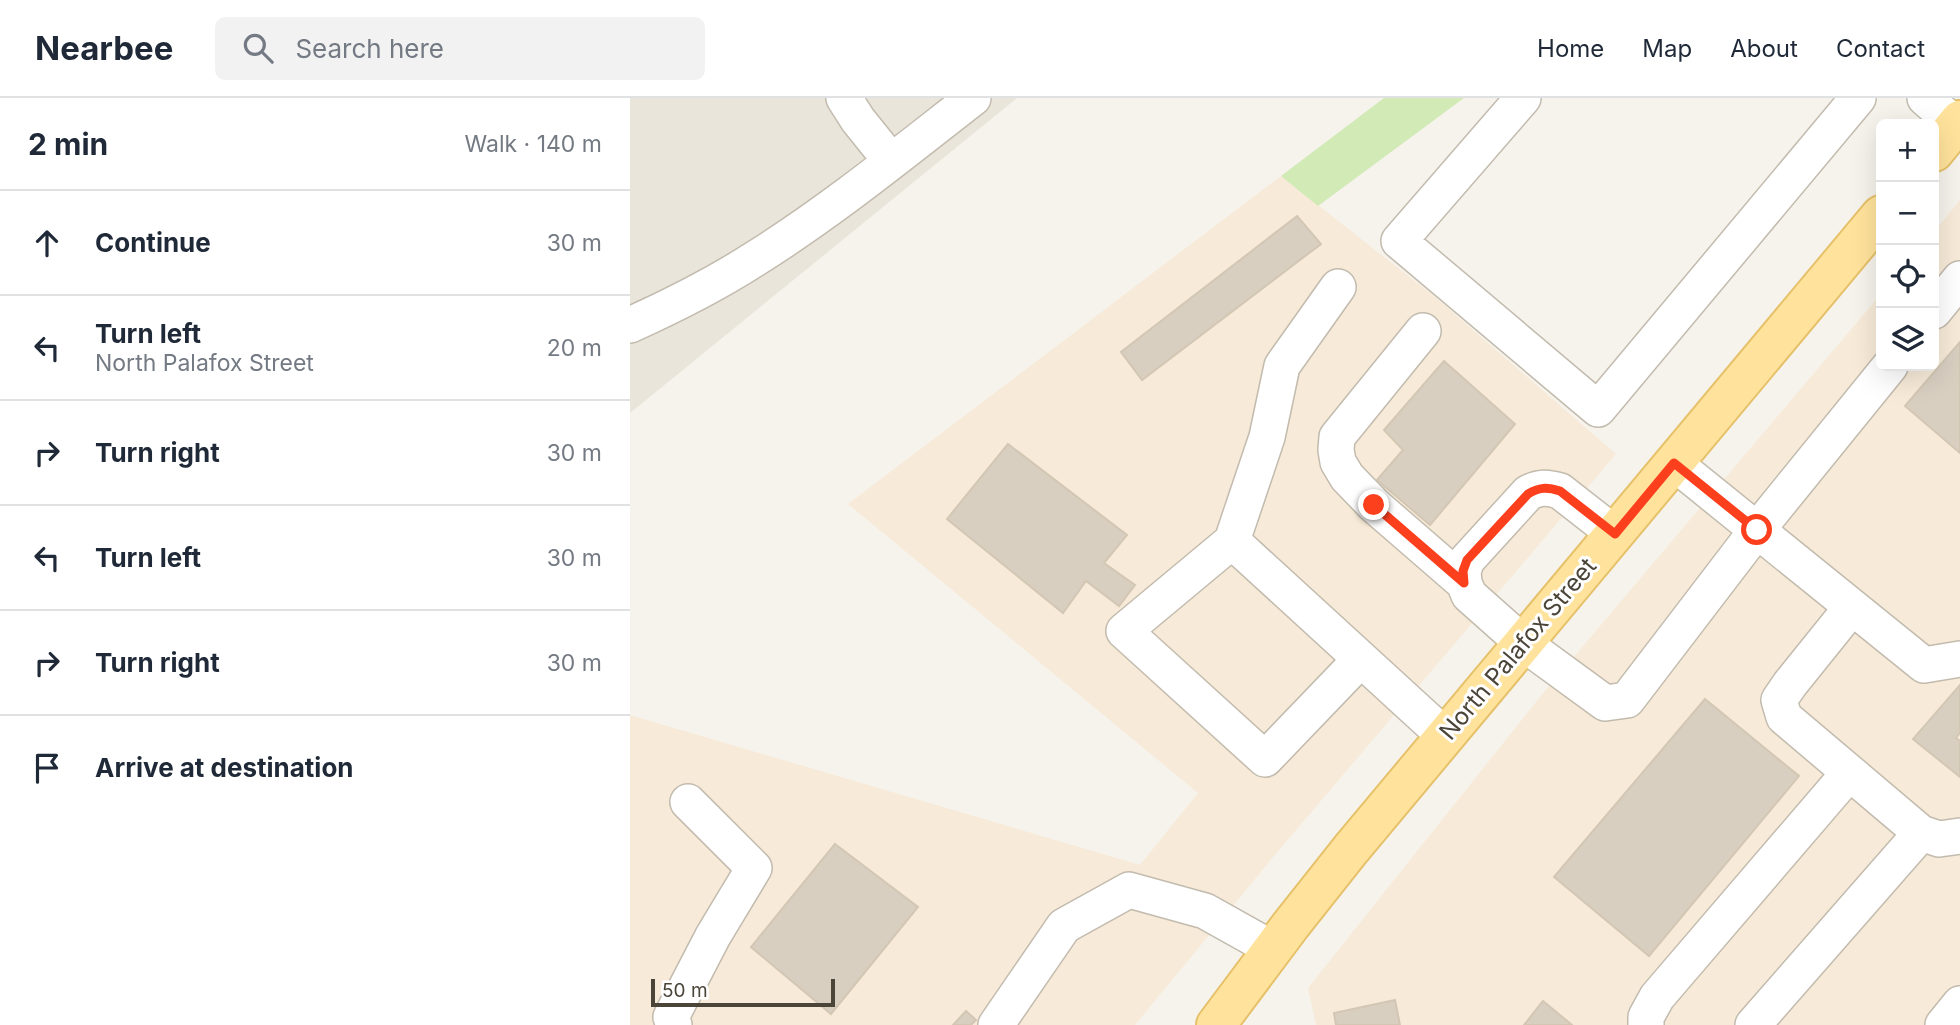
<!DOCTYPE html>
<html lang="en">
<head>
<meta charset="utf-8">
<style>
	:root { --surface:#fff; --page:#f2f2f3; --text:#1f2937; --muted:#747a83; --line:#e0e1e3 }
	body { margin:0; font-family:Inter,sans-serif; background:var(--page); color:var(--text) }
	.controls { position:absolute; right:21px; top:21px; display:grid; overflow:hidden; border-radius:10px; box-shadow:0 7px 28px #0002 }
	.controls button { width:63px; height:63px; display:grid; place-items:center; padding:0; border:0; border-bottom:2px solid var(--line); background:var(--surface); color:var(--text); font:35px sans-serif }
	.scale { position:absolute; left:21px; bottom:18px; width:184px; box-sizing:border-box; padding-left:7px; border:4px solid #4b4439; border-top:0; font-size:19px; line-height:24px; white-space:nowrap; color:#4b4439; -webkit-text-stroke:5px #fff; paint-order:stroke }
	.stop { position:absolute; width:21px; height:21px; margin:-16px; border:5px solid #fc3f1d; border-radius:50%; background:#fff }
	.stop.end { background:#fc3f1d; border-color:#fff; box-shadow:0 2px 7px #0008 }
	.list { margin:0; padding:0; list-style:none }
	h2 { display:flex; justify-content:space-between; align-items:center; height:91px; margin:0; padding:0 28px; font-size:30px }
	h2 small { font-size:23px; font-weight:400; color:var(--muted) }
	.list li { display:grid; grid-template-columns:46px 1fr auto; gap:21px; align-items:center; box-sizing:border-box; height:105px; padding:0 28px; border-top:2px solid var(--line) }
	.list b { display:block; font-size:26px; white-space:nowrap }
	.list p { margin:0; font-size:23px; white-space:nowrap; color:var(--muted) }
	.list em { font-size:23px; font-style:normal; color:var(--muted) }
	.icon { flex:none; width:38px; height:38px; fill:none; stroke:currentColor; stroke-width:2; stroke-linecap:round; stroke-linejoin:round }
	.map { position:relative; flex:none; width:1330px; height:927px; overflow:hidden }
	header { display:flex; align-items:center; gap:42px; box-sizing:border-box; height:98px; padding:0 35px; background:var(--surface); border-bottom:2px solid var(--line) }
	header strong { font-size:33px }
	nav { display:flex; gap:38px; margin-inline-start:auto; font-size:24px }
	.search { width:490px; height:63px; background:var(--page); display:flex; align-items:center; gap:18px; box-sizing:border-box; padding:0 24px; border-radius:10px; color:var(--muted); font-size:26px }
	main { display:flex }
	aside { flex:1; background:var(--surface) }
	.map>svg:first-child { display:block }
</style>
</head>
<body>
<header>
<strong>Nearbee</strong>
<div class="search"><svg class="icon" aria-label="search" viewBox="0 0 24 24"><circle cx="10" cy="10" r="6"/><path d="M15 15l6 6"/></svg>Search here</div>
<nav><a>Home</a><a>Map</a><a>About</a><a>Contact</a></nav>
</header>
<main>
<aside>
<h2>2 min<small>Walk · 140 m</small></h2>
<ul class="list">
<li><svg class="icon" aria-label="ahead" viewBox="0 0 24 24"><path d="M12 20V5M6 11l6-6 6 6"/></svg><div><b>Continue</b></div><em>30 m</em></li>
<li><svg class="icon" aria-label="left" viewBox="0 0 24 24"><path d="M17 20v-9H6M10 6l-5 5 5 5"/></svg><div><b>Turn left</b><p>North Palafox Street</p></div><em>20 m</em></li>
<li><svg class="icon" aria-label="right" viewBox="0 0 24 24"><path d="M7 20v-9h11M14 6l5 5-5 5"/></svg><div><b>Turn right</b></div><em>30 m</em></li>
<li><svg class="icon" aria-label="left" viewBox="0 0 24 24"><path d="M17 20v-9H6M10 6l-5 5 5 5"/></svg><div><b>Turn left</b></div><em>30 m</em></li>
<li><svg class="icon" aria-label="right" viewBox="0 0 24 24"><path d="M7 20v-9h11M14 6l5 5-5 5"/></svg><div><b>Turn right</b></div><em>30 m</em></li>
<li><svg class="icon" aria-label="arrive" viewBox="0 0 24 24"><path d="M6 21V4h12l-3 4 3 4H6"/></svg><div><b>Arrive at destination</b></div></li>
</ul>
</aside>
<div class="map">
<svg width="1330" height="927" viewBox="0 0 1330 927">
	<rect width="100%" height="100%" fill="#f6f3ec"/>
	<!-- residential -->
	<path fill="#eae5da" d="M0 0H197L242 61 114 153 0 213Z
		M231 0H322L264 44Z
		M363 0H387L0 315V241L280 64Z"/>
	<!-- commercial -->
	<path fill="#f7ead8" d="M651 78 805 199 986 356 644 758 505 927H0V617L510 767 568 695 218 406Z
		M1330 102V927H686L678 890 910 599 1251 196V268H1304V134Z"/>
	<!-- green -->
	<path fill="#d2eab5" d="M754 0H834L688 108 651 78Z"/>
	<!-- building -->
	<path fill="#d8cfc1" stroke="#d3c7b4" stroke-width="2" d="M667 118 691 146 512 282 491 254Z
		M1330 244V355L1275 308Z
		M814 263 885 326 800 427 747 382 773 352 754 332Z
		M378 346 497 437 474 465 505 487 489 508 456 483 433 515 317 421Z
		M1330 587V635L1326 640 1330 643V679L1283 641Z
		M1075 601 1169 678 1019 858 924 779Z
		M205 746 288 809 201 916 121 849Z
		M765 902 770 927H706L704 915Z
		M913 903 942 927H894Z
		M336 913 346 922 341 927H323Z"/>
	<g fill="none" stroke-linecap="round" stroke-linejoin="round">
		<defs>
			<path id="minor" d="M214 0 228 22 261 63
				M893 0 769 143 968 311 1228 0
				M1295 0 1326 27
				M708 189 652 268 637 339 602 443 815 638
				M1304 213 1330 181
				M0 227C42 208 84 187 123 162 200 114 271 56 343 0
				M793 233 707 339 706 352 708 364 717 379 744 407 834 485
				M1044 365 1294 567 1330 561
				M985 436 930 393C917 389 909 389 898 395L837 462 833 473 834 485 839 497 893 545 975 605 997 602 1127 432 1260 268
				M602 443 494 533 635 661 731 561
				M1222 509 1160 586 1149 602 1154 619 1291 735 1309 741 1330 738
				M44 927 41 919 83 838 124 770 58 704
				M366 927 434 828 499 792 575 813 643 851
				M1016 927V919L1027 899 1219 675
				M1123 927 1291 735
				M1313 927 1330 906"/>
			<path id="major" d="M1304 54 1330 22
				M586 927 660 828 721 751 1251 117"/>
		</defs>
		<!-- minor casing -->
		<use href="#minor" stroke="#c2bbae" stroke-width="38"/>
		<!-- major casing -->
		<use href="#major" stroke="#e6c16a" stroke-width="42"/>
		<!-- minor -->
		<use href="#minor" stroke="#fff" stroke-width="35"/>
		<!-- major -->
		<use href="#major" stroke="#ffe39c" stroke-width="38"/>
	</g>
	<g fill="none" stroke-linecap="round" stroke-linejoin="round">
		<!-- route -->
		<path stroke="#fc3f1d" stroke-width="9" d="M744 407 834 485 833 473 837 462 898 396C909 389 917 389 930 393L985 436 1044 365 1127 432"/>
	</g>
	<g text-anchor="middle" stroke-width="6" stroke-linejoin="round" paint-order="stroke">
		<!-- street labels -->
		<g font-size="24" fill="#4b4439" stroke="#fff">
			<text transform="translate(888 551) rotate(-50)" y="8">North Palafox Street</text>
		</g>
	</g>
</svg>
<div class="controls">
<button>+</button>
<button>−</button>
<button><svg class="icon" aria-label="locate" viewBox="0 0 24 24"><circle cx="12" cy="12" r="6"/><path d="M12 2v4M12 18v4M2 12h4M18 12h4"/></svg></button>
<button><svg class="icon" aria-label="layers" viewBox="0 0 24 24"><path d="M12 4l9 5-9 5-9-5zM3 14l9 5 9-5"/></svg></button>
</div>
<div class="scale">50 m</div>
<div class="stop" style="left:1127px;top:432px"></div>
<div class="stop end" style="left:744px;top:407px"></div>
</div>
</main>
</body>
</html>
